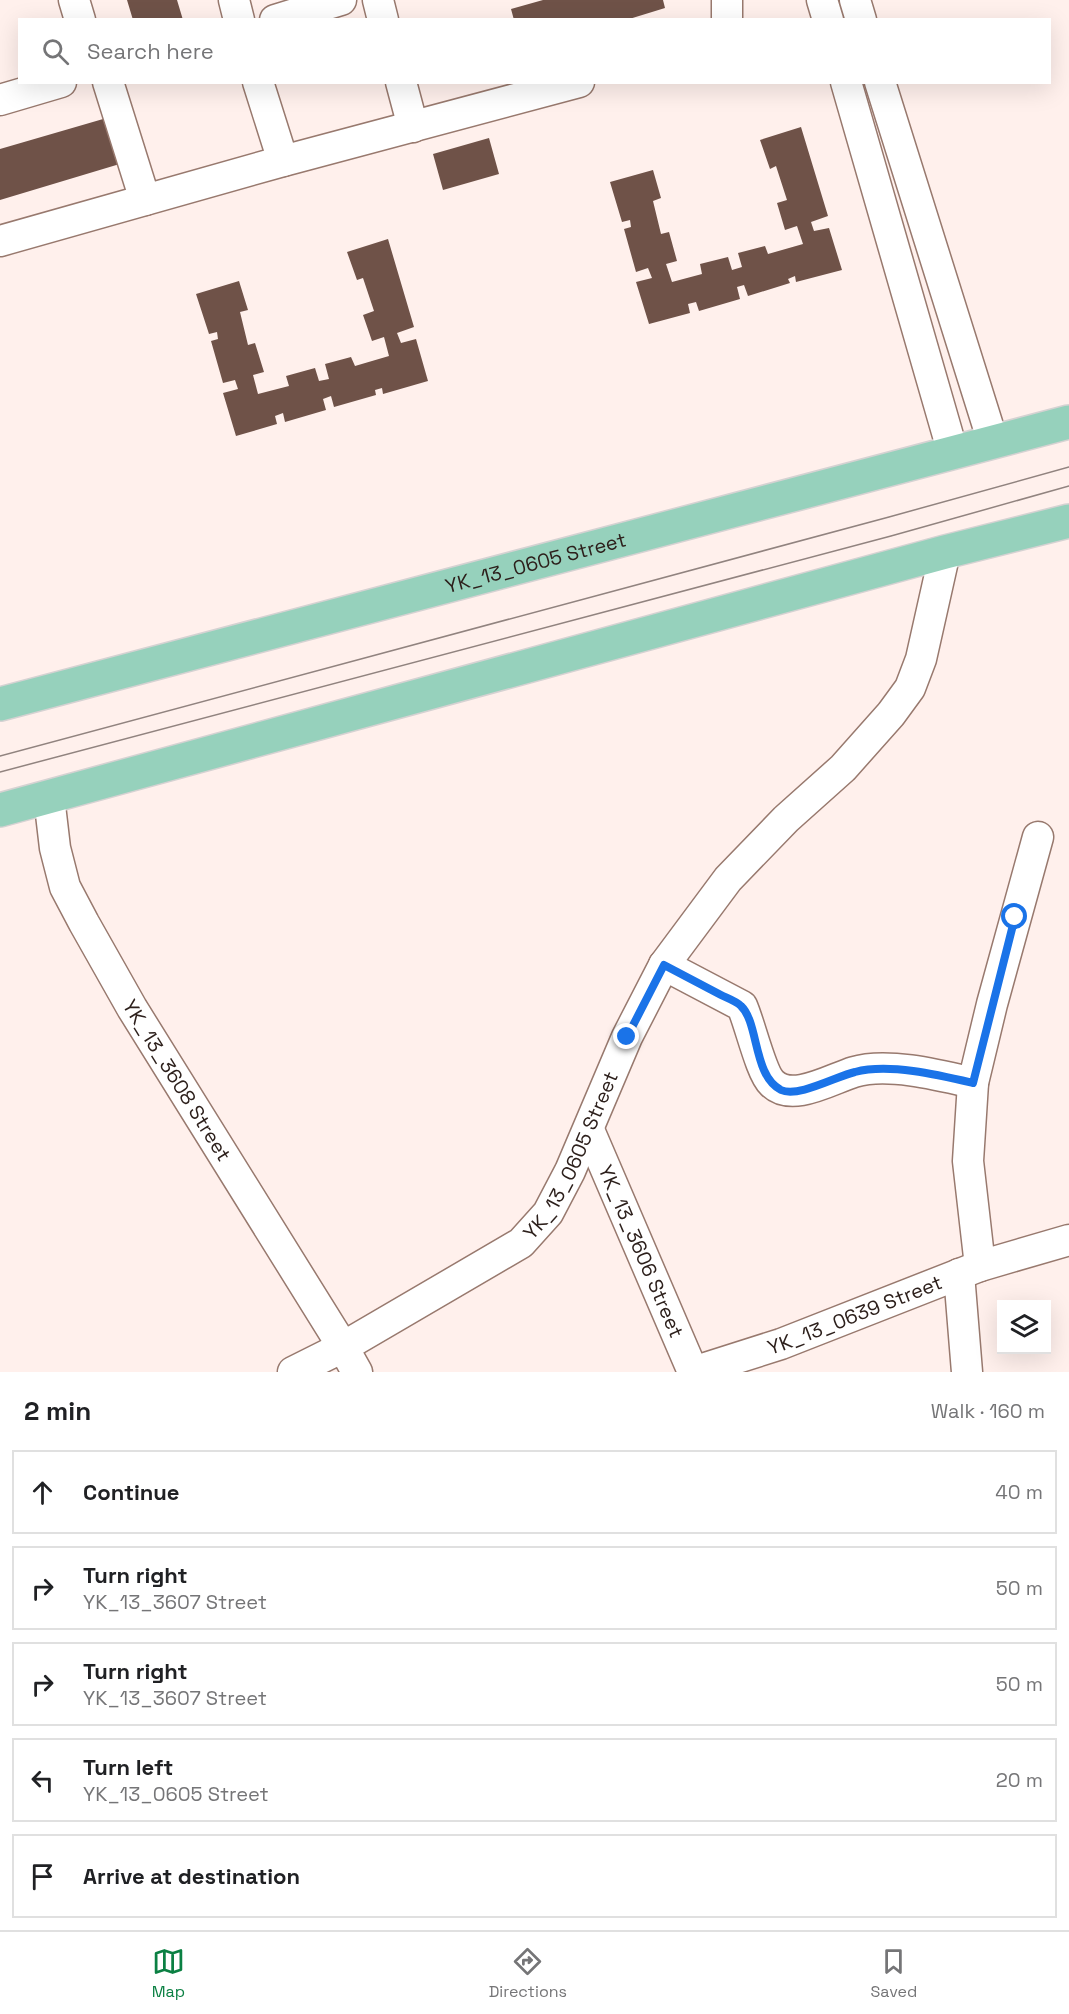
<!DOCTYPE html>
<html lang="en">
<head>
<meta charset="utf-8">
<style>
	:root { --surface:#fff; --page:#f2f2f2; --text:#202124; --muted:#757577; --line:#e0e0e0; --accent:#0b8043 }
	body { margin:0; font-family:"Space Grotesk",sans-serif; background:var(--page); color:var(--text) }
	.controls { position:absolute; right:18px; bottom:18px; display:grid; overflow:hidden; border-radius:0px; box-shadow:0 6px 24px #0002 }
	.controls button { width:54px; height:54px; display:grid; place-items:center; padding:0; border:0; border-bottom:2px solid var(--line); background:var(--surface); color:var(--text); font:30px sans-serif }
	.stop { position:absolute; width:18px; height:18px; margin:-14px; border:4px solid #1a73e8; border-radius:50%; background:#fff }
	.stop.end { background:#1a73e8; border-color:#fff; box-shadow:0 2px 6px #0008 }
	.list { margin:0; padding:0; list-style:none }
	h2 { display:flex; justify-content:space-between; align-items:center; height:78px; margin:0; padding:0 24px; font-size:26px }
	h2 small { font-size:20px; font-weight:400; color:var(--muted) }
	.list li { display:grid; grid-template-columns:39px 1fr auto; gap:18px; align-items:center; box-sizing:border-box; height:84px; margin:0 12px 12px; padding:0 12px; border:2px solid var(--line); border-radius:0px }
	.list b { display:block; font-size:22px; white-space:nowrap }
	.list p { margin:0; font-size:20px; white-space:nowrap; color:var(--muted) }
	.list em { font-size:20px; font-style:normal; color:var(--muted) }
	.icon { flex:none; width:33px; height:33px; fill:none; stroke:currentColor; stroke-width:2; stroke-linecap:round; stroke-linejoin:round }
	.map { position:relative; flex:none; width:1069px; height:1372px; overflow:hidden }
	.search { position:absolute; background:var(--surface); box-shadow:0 6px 24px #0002; left:18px; right:18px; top:18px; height:66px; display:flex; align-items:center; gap:15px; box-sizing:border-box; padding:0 21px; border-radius:0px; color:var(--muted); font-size:22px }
	.sheet { height:558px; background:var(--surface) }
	nav { display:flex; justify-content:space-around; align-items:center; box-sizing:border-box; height:84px; border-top:2px solid var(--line); background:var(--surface); font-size:16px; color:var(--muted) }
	nav a { display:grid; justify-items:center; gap:3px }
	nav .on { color:var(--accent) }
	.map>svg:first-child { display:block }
</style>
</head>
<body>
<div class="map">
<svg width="1069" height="1372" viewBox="0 0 1069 1372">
	<rect width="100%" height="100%" fill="#fff0ec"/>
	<!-- building -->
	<path fill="#6f5248" d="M127 0H177L183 20H133Z
		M543 0H663L665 8 626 20H514L511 9Z
		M110 117 123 163 0 200V149Z
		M801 127 828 216 811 222 814 231 829 228 842 270 796 282 795 276 788 279 790 283 748 296 744 285 737 287 740 299 699 311 696 302 688 304 690 313 649 324 636 282 652 278 648 268 636 272 624 229 631 227 630 220 622 222 610 182 653 170 661 198 653 201 661 234 669 232 677 261 666 264 672 282 702 274 700 264 728 257 732 270 742 267 738 253 765 246 768 254 803 244 797 226 785 230 777 203 787 200 776 166 770 169 760 140Z
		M489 138 499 174 443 190 433 154Z
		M388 239 414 327 397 333 401 343 416 339 428 381 383 394 382 388 375 390 376 395 334 407 331 396 323 399 326 410 285 422 283 413 275 416 277 424 236 436 223 393 238 389 235 380 223 383 211 341 218 339 217 332 209 334 196 294 239 281 248 310 240 312 248 345 255 343 264 372 253 375 258 394 289 386 286 376 315 368 319 381 329 379 325 364 351 357 355 366 389 356 384 337 372 341 363 315 374 311 363 278 357 280 347 252Z"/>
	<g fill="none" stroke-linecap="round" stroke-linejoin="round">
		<defs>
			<g id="minor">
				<path d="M74 0 80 20"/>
				<path d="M234 0 239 20"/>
				<path d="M378 0 383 20"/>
				<path d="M727 0V20"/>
				<path d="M822 0 828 20"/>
				<path d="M855 0 861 20"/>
				<path d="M275 20 341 0"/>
				<path d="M108 82 145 200"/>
				<path d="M258 82 283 161"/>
				<path d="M401 82 413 127"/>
				<path d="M846 82 953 453"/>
				<path d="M880 82 993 442"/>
				<path d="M0 100 61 82"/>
				<path d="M0 241 283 161 579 82"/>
				<path id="s1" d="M49 797 55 848 65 887 84 923 132 1008 343 1347 357 1372"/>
				<path d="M664 965 742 1006C750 1024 761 1073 772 1083 792 1103 831 1079 854 1072 887 1062 939 1075 973 1083"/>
				<path id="s2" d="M589 1130 693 1372 781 1344 980 1266 1069 1240"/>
				<path d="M980 1266 968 1161 973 1083 992 1004 1038 837"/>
				<path d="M959 1274 967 1372"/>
				<path id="s3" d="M293 1372 343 1347 521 1243 548 1213 570 1171 627 1037 664 965 728 879 786 819 843 768 891 714 910 688 921 659 945 552"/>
			</g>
			<g id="major">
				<path id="s4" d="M0 704 1069 422"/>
				<path d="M0 810 945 552 1069 521"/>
			</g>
		</defs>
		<!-- minor casing -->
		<use href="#minor" stroke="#98796e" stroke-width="33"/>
		<!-- major casing -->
		<use href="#major" stroke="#d5d2d2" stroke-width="36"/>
		<!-- minor -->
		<use href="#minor" stroke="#fff" stroke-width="30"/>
		<!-- major -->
		<use href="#major" stroke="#96d1bc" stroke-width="33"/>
		<!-- tram -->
		<path stroke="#91837f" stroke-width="1.5" d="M0 756 889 517 1069 467
			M0 772 891 536 1069 486"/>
	</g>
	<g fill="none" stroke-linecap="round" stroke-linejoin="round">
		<!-- route -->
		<path stroke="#1a73e8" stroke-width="8" d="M627 1037 664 965C683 975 702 985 721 995 727 998 736 1001 741 1006 759 1023 753 1076 781 1090 798 1098 837 1076 855 1072 889 1063 939 1075 973 1083L1015 917"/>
	</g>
	<g text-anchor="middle" stroke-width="6" stroke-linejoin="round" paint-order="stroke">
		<!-- street labels -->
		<g font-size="20" fill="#2d201c" stroke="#fff">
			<text dy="7" stroke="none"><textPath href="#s4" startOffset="554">YK_13_0605 Street</textPath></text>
			<text dy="7" stroke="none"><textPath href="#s1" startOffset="315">YK_13_3608 Street</textPath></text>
			<text dy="7" stroke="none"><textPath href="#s3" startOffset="364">YK_13_0605 Street</textPath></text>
			<text dy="7" stroke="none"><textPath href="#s2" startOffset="132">YK_13_3606 Street</textPath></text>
			<text dy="7" stroke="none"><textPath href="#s2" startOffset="435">YK_13_0639 Street</textPath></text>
		</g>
	</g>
</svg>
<div class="controls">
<button><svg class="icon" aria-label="layers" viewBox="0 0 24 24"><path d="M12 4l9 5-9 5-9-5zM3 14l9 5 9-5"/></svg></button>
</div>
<div class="stop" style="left:1015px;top:917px"></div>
<div class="stop end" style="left:627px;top:1037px"></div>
<div class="search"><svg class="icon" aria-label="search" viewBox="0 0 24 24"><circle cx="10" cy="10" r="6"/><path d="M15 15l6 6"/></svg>Search here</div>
</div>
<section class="sheet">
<h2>2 min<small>Walk · 160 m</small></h2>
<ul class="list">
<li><svg class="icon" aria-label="ahead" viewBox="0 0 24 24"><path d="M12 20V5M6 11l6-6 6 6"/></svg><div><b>Continue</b></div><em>40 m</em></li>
<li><svg class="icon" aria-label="right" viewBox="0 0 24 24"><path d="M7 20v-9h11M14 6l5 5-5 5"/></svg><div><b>Turn right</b><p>YK_13_3607 Street</p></div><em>50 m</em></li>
<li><svg class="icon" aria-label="right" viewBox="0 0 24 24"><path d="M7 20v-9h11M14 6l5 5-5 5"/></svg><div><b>Turn right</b><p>YK_13_3607 Street</p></div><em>50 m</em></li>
<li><svg class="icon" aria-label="left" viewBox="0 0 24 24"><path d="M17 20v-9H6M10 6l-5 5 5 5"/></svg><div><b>Turn left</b><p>YK_13_0605 Street</p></div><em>20 m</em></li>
<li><svg class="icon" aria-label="arrive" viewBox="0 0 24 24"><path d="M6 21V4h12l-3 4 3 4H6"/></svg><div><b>Arrive at destination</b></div></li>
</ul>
</section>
<nav>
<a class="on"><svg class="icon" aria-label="map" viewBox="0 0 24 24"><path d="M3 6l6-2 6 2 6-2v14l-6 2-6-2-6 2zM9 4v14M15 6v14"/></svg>Map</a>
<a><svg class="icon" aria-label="directions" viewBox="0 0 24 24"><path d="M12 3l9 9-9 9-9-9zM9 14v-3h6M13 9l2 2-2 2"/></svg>Directions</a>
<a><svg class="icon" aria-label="saved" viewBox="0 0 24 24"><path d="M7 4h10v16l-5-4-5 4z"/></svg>Saved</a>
</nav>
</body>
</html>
